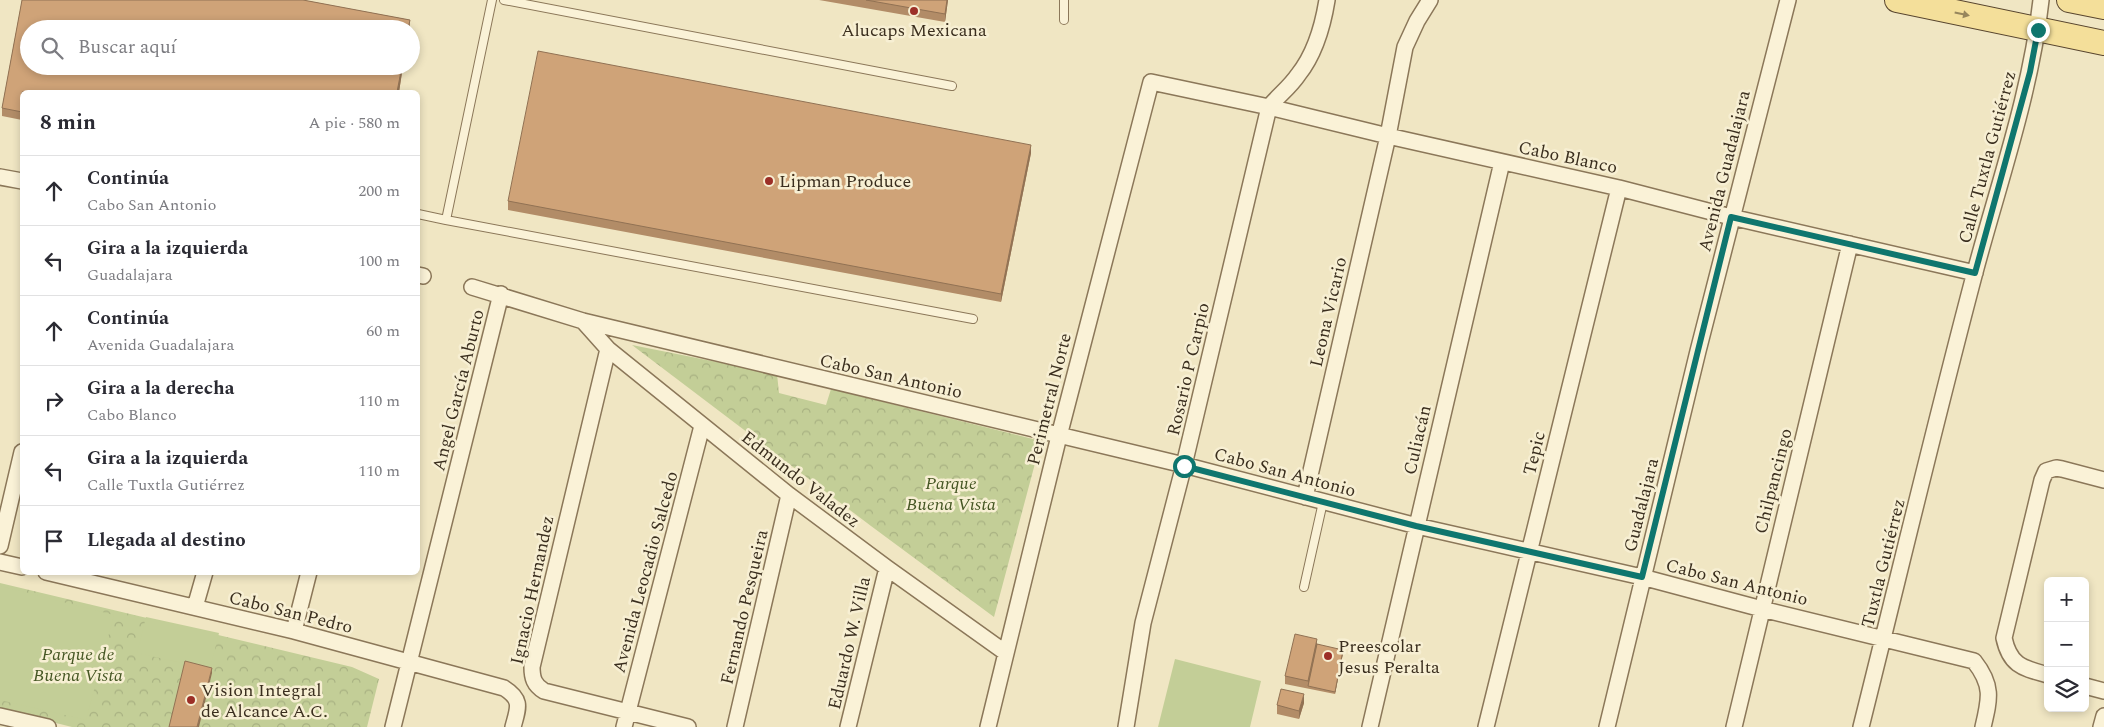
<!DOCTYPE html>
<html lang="es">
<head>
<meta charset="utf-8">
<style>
	:root { --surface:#fff; --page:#f2f2f3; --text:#2b2b33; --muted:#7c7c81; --line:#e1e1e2 }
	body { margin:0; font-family:Spectral,serif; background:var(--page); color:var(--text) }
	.controls { position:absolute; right:15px; bottom:15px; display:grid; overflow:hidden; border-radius:8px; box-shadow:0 2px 8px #0003 }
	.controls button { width:45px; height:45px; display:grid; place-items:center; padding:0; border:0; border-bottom:1px solid var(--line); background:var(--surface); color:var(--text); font:25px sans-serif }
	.stop { position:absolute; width:15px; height:15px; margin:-11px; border:4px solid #0f766e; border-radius:50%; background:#fff }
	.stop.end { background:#0f766e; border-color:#fff; box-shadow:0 1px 5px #0008 }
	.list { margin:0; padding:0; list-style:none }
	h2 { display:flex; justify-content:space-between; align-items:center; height:65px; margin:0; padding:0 20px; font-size:21px }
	h2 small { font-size:16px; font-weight:400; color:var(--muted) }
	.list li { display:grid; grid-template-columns:32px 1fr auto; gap:15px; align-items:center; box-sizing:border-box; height:70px; padding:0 20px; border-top:1px solid var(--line) }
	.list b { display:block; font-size:19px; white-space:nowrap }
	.list p { margin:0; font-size:16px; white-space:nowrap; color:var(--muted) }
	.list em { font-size:16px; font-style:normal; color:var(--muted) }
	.icon { flex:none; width:28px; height:28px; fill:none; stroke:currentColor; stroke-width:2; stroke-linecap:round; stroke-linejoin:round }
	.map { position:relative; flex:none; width:2104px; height:727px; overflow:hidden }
	.search { position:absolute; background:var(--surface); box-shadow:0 2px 8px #0003; left:20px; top:20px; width:400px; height:55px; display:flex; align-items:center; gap:12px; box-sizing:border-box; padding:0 18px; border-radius:28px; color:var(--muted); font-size:19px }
	.panel { position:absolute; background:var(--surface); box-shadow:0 2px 8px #0003; left:20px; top:90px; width:400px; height:485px; border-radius:8px }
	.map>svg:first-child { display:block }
</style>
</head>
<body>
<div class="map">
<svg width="2104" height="727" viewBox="0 0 2104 727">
	<defs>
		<pattern id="forest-crowns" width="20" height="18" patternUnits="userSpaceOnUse" patternTransform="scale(1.25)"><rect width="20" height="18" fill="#c3ce97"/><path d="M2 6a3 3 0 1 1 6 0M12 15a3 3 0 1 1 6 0" fill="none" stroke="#a8b182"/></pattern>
	</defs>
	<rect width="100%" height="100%" fill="#f0e6c3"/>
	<!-- forest -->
	<path fill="url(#forest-crowns)" d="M632 345 777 374 779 393 826 405 831 389 1041 441 994 617 871 526Z
		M0 583 352 667 379 679 367 727H72L0 709Z"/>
	<!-- pitch -->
	<path fill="#c3ce97" d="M0 586 114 615 86 720 0 700Z
		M146 617 219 633 210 669 137 653Z
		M1175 659 1261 681 1250 727H1158Z"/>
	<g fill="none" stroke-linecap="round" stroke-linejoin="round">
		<defs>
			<path id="lane" d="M492 0 446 220 973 319
				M504 0 952 86
				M1064 20V0
				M418 214 446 220
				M1304 587 1323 502"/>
			<path id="street" d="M0 177 22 181
				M418 275 423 276
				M472 287 583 321 1184 465 1417 526 1642 577 1762 609 1974 661C1993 685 1990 698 1983 727
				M583 321 608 349 789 495 887 568 1006 653
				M608 349 532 667C532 678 534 685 544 691L688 727
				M1305 497 1388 136 1405 47 1417 21 1430 0
				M0 546 22 452
				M0 562 22 567
				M46 572 294 631 504 688C523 700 518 708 513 727
				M195 607 205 572
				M294 631 309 572
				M2048 675C2023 668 2010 666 2004 638L2042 480 2046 471 2056 468 2062 469 2104 480
				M2085 686 2104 691
				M0 716 48 727
				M393 727 501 294
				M624 727 702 426
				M735 727 789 495
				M848 727 887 568
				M988 727 1059 436 1151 82 1269 107 1388 136 1619 188 1731 217 1975 273
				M1126 727 1143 623 1184 465 1269 107C1278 96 1290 87 1298 75 1314 55 1323 25 1327 0
				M1370 727 1502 162
				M1486 727 1619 188
				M1607 727 1698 351 1788 0
				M1734 727 1850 244
				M1861 727C1899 575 1935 423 1975 272 1999 182 2031 92 2041 0
				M2101 727 2104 716"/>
			<path id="primary" d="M1897 0 2104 43
				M2069 0 2104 7"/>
		</defs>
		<!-- lane casing -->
		<use href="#lane" stroke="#8b7759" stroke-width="10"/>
		<!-- street casing -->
		<use href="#street" stroke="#8b7759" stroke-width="18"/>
		<!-- primary casing -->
		<use href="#primary" stroke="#58452e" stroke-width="26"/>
		<!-- lane -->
		<use href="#lane" stroke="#faf2d7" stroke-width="8"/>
		<!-- street -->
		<use href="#street" stroke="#faf2d7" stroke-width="15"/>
		<!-- primary -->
		<use href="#primary" stroke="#f4df9a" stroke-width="24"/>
	</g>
	<!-- wall -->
	<path fill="#b28c67" d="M22 0H303L410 20V29H29V66H403L399 92H22V120L2 116V108Z
		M819 0H948L945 22Z
		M1031 153 1001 302 508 210V201Z
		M1317 644 1343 653 1335 694 1285 684V676Z
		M1304 703 1299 719 1277 714V705Z"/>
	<!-- shaded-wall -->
	<path fill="#917254" d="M947 0H948L945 22V14Z
		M402 66H403L399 92H397Z
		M1031 145V153L1001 302V294Z
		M1317 639V647L1308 686V681Z
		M1343 650V653L1335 694V692Z
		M212 668V673L199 727H197Z
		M1304 694V703L1299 719V711Z"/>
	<!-- building -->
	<path fill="#cfa378" stroke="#917254" d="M22 0H303L410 20 408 29H29V66H402L397 92H22V112L2 108Z
		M866 0H947L945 14Z
		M538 51 1031 145 1001 294 508 201Z
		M1295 634 1317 639 1308 681 1285 676Z
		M1317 644 1343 650 1335 692 1308 686Z
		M185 661 212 668 197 727H169Z
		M1281 689 1304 694 1299 711 1277 705Z"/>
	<!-- one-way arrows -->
	<defs><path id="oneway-solid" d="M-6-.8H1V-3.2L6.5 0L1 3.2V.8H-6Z" transform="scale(1.25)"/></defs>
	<use fill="#97865c" href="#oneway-solid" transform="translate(1962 14) rotate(12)"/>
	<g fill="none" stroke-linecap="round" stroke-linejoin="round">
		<!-- route -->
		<path stroke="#0f766e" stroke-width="6" d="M1184 466 1416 526 1642 577 1731 217 1975 273 2030 72 2038 30"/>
	</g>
	<!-- markers -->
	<g fill="#9c2f27" stroke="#f7efd3" stroke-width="2">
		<circle cx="914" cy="11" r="5"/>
		<circle cx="769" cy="181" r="5"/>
		<circle cx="1328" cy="656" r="5"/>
		<circle cx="191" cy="700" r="5"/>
	</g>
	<g text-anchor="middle" stroke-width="5" stroke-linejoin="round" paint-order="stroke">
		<!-- poi labels -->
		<g font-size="18" fill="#3a2e1e" stroke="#f7efd3" text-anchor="start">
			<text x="914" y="36" text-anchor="middle">Alucaps Mexicana</text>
			<text x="779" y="187">Lipman Produce</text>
			<text x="1338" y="652">Preescolar<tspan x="1338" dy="21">Jesus Peralta</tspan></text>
			<text x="201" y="696">Vision Integral<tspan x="201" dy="21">de Alcance A.C.</tspan></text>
		</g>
		<!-- street labels -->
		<g font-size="18" fill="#3a2e1e" stroke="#f7efd3">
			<text transform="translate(1568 157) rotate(12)" y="6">Cabo Blanco</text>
			<text transform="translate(1987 157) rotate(-75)" y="6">Calle Tuxtla Gutiérrez</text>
			<text transform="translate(1724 171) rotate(-76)" y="6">Avenida Guadalajara</text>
			<text transform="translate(1328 312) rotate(-77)" y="6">Leona Vicario</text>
			<text transform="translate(1188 369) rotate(-77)" y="6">Rosario P Carpio</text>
			<text transform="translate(891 376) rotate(13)" y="6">Cabo San Antonio</text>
			<text transform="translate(458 390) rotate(-76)" y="6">Angel García Aburto</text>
			<text transform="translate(1049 399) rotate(-76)" y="6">Perimetral Norte</text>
			<text transform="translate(1417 440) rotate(-77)" y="6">Culiacán</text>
			<text transform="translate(1534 453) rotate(-76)" y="6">Tepic</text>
			<text transform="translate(1285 472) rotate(15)" y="6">Cabo San Antonio</text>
			<text transform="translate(801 479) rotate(38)" y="6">Edmundo Valadez</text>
			<text transform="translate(1773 481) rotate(-76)" y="6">Chilpancingo</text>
			<text transform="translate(1641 505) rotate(-76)" y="6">Guadalajara</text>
			<text transform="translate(1883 563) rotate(-76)" y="6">Tuxtla Gutiérrez</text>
			<text transform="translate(645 572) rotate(-75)" y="6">Avenida Leocadio Salcedo</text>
			<text transform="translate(1737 582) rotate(14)" y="6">Cabo San Antonio</text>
			<text transform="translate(532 590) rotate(-78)" y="6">Ignacio Hernandez</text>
			<text transform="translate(744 607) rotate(-77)" y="6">Fernando Pesqueira</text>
			<text transform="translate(291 612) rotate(14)" y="6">Cabo San Pedro</text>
			<text transform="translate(849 643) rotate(-77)" y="6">Eduardo W. Villa</text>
		</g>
		<!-- park labels -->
		<g font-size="18" font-style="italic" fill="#465724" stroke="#f7efd3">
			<text x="951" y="489">Parque<tspan x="951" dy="21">Buena Vista</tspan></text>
			<text x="78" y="660">Parque de<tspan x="78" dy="21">Buena Vista</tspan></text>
		</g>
	</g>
</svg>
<div class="controls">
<button>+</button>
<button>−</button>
<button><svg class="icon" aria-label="layers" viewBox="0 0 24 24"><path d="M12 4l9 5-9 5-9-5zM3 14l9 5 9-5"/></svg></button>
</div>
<div class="stop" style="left:1184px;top:466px"></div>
<div class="stop end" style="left:2038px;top:30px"></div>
<div class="search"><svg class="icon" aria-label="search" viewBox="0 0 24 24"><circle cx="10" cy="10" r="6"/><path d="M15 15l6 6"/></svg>Buscar aquí</div>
<section class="panel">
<h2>8 min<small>A pie · 580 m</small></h2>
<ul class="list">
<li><svg class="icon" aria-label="ahead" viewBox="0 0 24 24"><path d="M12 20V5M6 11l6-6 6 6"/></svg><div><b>Continúa</b><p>Cabo San Antonio</p></div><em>200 m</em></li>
<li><svg class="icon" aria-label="left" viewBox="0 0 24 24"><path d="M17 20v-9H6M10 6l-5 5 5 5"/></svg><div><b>Gira a la izquierda</b><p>Guadalajara</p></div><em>100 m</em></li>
<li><svg class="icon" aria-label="ahead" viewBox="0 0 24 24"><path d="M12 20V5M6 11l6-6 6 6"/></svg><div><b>Continúa</b><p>Avenida Guadalajara</p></div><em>60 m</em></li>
<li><svg class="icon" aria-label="right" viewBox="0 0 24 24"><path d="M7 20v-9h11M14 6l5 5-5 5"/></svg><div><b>Gira a la derecha</b><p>Cabo Blanco</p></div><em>110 m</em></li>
<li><svg class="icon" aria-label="left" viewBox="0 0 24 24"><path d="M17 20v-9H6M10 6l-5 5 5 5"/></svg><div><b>Gira a la izquierda</b><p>Calle Tuxtla Gutiérrez</p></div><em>110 m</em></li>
<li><svg class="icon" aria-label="arrive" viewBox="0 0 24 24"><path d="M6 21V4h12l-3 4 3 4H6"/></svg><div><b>Llegada al destino</b></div></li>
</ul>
</section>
</div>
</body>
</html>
